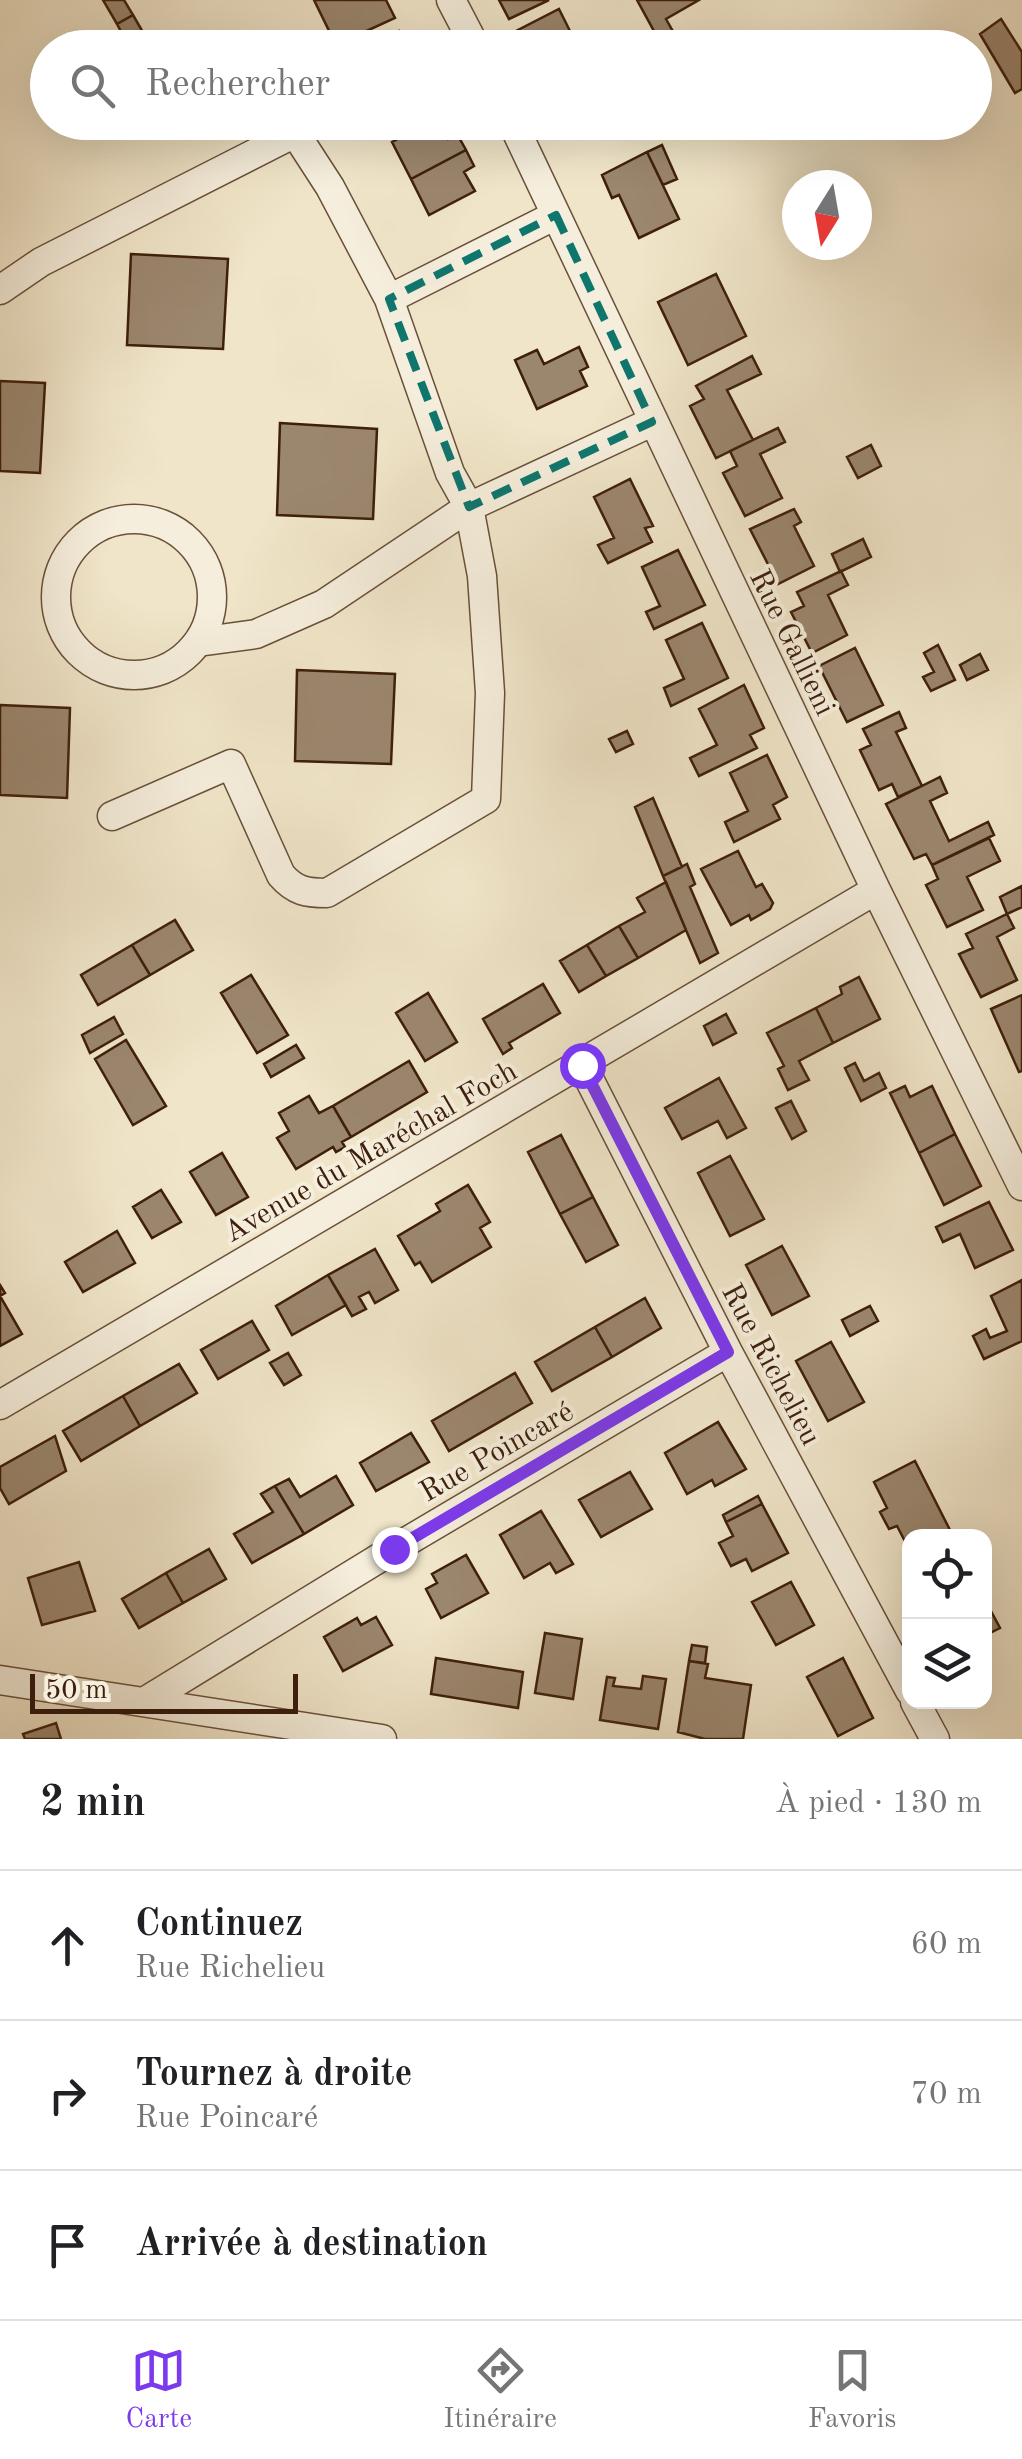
<!DOCTYPE html>
<html lang="fr">
<head>
<meta charset="utf-8">
<style>
	:root { --surface:#fff; --page:#f2f2f2; --text:#202124; --muted:#757577; --line:#e0e0e0; --accent:#7c3aed }
	body { margin:0; font-family:"Old Standard TT",serif; background:var(--page); color:var(--text) }
	.controls { position:absolute; right:30px; bottom:30px; display:grid; overflow:hidden; border-radius:20px; box-shadow:0 10px 40px #0002 }
	.controls button { width:90px; height:90px; display:grid; place-items:center; padding:0; border:0; border-bottom:2px solid var(--line); background:var(--surface); color:var(--text); font:50px sans-serif }
	.compass { position:absolute; left:782px; top:170px; width:90px; height:90px; border-radius:50%; background:var(--surface); box-shadow:0 10px 40px #0002; rotate:191deg }
	.scale { position:absolute; left:30px; bottom:25px; width:268px; box-sizing:border-box; padding-left:10px; border:5px solid #3e1f0b; border-top:0; font-size:28px; line-height:35px; white-space:nowrap; color:#3e1f0b; -webkit-text-stroke:8px #f5eedc; paint-order:stroke }
	.stop { position:absolute; width:30px; height:30px; margin:-22px; border:8px solid #7c3aed; border-radius:50%; background:#fff }
	.stop.end { background:#7c3aed; border-color:#fff; box-shadow:0 2px 10px #0008 }
	.list { margin:0; padding:0; list-style:none }
	h2 { display:flex; justify-content:space-between; align-items:center; height:130px; margin:0; padding:0 40px; font-size:42px }
	h2 small { font-size:32px; font-weight:400; color:var(--muted) }
	.list li { display:grid; grid-template-columns:65px 1fr auto; gap:30px; align-items:center; box-sizing:border-box; height:150px; padding:0 40px; border-top:2px solid var(--line) }
	.list b { display:block; font-size:38px; white-space:nowrap }
	.list p { margin:0; font-size:32px; white-space:nowrap; color:var(--muted) }
	.list em { font-size:32px; font-style:normal; color:var(--muted) }
	.icon { flex:none; width:55px; height:55px; fill:none; stroke:currentColor; stroke-width:2; stroke-linecap:round; stroke-linejoin:round }
	.map { position:relative; flex:none; width:1022px; height:1739px; overflow:hidden }
	.search { position:absolute; background:var(--surface); box-shadow:0 10px 40px #0002; left:30px; right:30px; top:30px; height:110px; display:flex; align-items:center; gap:25px; box-sizing:border-box; padding:0 35px; border-radius:55px; color:var(--muted); font-size:38px }
	.sheet { height:580px; background:var(--surface) }
	nav { display:flex; justify-content:space-around; align-items:center; box-sizing:border-box; height:140px; border-top:2px solid var(--line); background:var(--surface); font-size:28px; color:var(--muted) }
	nav a { display:grid; justify-items:center; gap:5px }
	nav .on { color:var(--accent) }
	.map>svg:first-child { display:block }
</style>
</head>
<body>
<div class="map">
<svg width="1022" height="1739" viewBox="0 0 1022 1739">
	<rect width="100%" height="100%" fill="#f0e5c9"/>
	<filter id="stains"><feTurbulence type="fractalNoise" baseFrequency=".002" numOctaves="4"/><feColorMatrix values="0 0 0 0 .2 0 0 0 0 .09 0 0 0 0 .02 0 0 0 .5 -.17"/></filter>
	<radialGradient id="worn" r=".72"><stop offset=".6" stop-color="#630" stop-opacity="0"/><stop offset="1" stop-color="#630" stop-opacity=".3"/></radialGradient>
	<!-- building -->
	<path fill="#9b866e" stroke="#3e1f0b" stroke-width="2.5" d="M103 0H124L133 15 117 24Z
		M314 0H386L395 18 336 45Z
		M499 0H549L509 19Z
		M637 0H699L666 19 675 35 660 42Z
		M559 9 570 31 555 37 560 48H521L514 32Z
		M133 15 144 34 127 43 117 24Z
		M1001 19 1022 52V89L1015 93 980 34Z
		M399 31 406 48H366Z
		M431 122H439L448 139 457 134 466 150 411 179 392 142Z
		M662 145 677 179 663 185 647 152Z
		M466 150 474 166 464 172 475 191 429 215 411 179Z
		M647 152 679 219 639 238 619 195 612 198 602 175Z
		M131 254 228 259 223 349 127 345Z
		M716 274 746 336 688 365 658 302Z
		M579 347 588 367 580 371 587 386 537 409 515 360 537 350 544 364Z
		M752 356 761 374 727 390 753 440 716 458 690 406 704 399 696 386Z
		M0 381 45 383 40 473 0 471Z
		M280 423 377 429 373 519 277 515Z
		M778 428 785 442 760 454 782 498 745 516 723 473 737 466 730 451Z
		M871 445 881 466 858 478 847 457Z
		M630 479 653 526 645 528 652 542 608 563 598 545 614 538 594 497Z
		M794 509 801 522 794 526 814 566 778 584 750 529Z
		M863 539 871 557 840 572 832 554Z
		M678 550 705 605 654 629 646 612 660 606 642 567Z
		M841 571 848 585 828 595 847 635 812 653 791 612 804 606 797 592Z
		M702 623 728 678 671 706 664 688 684 679 666 640Z
		M938 645 955 680 931 691 923 677 934 672 924 653Z
		M855 648 883 705 847 722 819 666Z
		M980 654 988 670 967 680 960 665Z
		M297 670 395 674 391 764 295 761Z
		M744 685 764 728 750 735 757 748 699 776 690 758 717 745 699 709Z
		M0 705 70 708 67 798 0 795Z
		M899 712 906 728 896 732 922 786 898 797 892 784 879 790 860 750 871 745 863 729Z
		M627 731 633 744 616 752 609 739Z
		M767 755 787 797 773 805 780 819 734 842 725 822 748 811 730 773Z
		M940 777 947 793 930 801 949 841 988 822 994 835 932 865 926 854 914 859 886 804Z
		M653 798 682 867 663 876 635 807Z
		M989 838 1000 861 967 877 983 910 947 927 926 885 938 879 932 865Z
		M738 851 756 887 762 884 773 903 770 909 751 920 749 915 731 925 701 869Z
		M687 864 695 884 690 887 718 953 700 963 663 876Z
		M666 882 686 930 638 958 619 926 645 912 637 898Z
		M1022 886V907L1007 914 1000 897Z
		M1007 914 1014 928 997 937 1017 980 981 997 959 954 973 948 966 934Z
		M175 920 193 950 150 975 132 945Z
		M619 926 638 958 606 976 587 945Z
		M132 945 150 975 98 1005 81 975Z
		M587 945 606 976 579 992 560 961Z
		M251 975 288 1035 257 1053 221 993Z
		M859 977 880 1019 833 1043 816 1008 842 994 840 987Z
		M543 984 560 1013 509 1043 512 1048 503 1054 483 1019Z
		M428 993 457 1042 425 1061 396 1013Z
		M1022 995V1071L1019 1072 991 1009Z
		M816 1008 833 1043 799 1061 809 1080 788 1090 778 1069 784 1066 767 1033Z
		M726 1014 736 1033 713 1045 704 1026Z
		M114 1017 123 1034 90 1053 82 1035Z
		M126 1040 166 1106 133 1125 95 1059Z
		M296 1045 304 1058 271 1077 264 1064Z
		M409 1061 427 1092 351 1137 333 1106Z
		M855 1063 864 1081 879 1073 886 1088 861 1101 845 1068Z
		M719 1078 746 1128 727 1138 718 1121 682 1139 665 1108Z
		M905 1086 910 1097 932 1086 955 1134 919 1153 890 1093Z
		M309 1096 319 1113 333 1106 351 1137 342 1142 345 1147 336 1152 333 1147 296 1169 277 1138 289 1131 279 1113Z
		M791 1101 806 1131 792 1139 776 1108Z
		M955 1134 981 1186 944 1205 919 1153Z
		M561 1135 593 1197 560 1214 528 1152Z
		M222 1153 248 1197 216 1215 190 1172Z
		M730 1156 764 1219 730 1236 698 1173Z
		M468 1185 490 1222 480 1228 491 1247 432 1282 420 1262 415 1265 398 1236 440 1211 436 1204Z
		M161 1190 181 1222 152 1238 133 1207Z
		M593 1197 618 1245 586 1262 560 1214Z
		M989 1202 1013 1250 975 1268 960 1234 943 1242 936 1227Z
		M117 1231 135 1263 83 1292 65 1262Z
		M782 1246 809 1296 772 1315 746 1265Z
		M375 1249 398 1290 375 1303 369 1292 359 1297 366 1309 352 1316 328 1275Z
		M328 1275 346 1305 292 1335 276 1306Z
		M1022 1280V1341L984 1359 973 1336 986 1329 990 1338 1007 1331 991 1296Z
		M0 1285 5 1293 0 1296 22 1334 0 1346Z
		M645 1298 661 1328 612 1357 595 1327Z
		M870 1306 878 1321 850 1336 842 1320Z
		M252 1321 269 1350 218 1379 201 1350Z
		M595 1327 612 1357 552 1391 535 1362Z
		M831 1342 864 1402 828 1421 796 1361Z
		M288 1353 301 1375 284 1385 270 1363Z
		M179 1364 197 1393 140 1426 123 1396Z
		M515 1373 532 1403 449 1451 432 1421Z
		M123 1396 140 1426 81 1461 63 1431Z
		M718 1422 746 1469 715 1486 712 1480 687 1494 665 1453Z
		M411 1433 429 1462 376 1491 360 1463Z
		M55 1436 66 1471 9 1504 0 1488V1467Z
		M915 1461 953 1536H910V1551L897 1526 889 1529 880 1512 887 1508 874 1482Z
		M630 1472 652 1509 601 1537 579 1500Z
		M336 1476 353 1505 304 1534 275 1486 289 1479 300 1497Z
		M275 1486 304 1534 252 1563 234 1534 273 1512 261 1494Z
		M758 1496 762 1504 726 1522 723 1515Z
		M762 1504 788 1553 752 1571 746 1559 731 1566 719 1543 733 1536 726 1522Z
		M541 1511 573 1564 556 1573 550 1563 524 1578 500 1535Z
		M209 1549 226 1579 183 1603 166 1573Z
		M466 1555 488 1593 441 1618 426 1589 437 1583 432 1574Z
		M79 1562 95 1611 42 1625 28 1578Z
		M166 1573 183 1603 139 1628 122 1599Z
		M791 1582 814 1625 776 1645 752 1602Z
		M984 1598 1000 1628 984 1636Z
		M376 1617 392 1645 343 1671 324 1637 357 1618 361 1625Z
		M545 1633 582 1639 573 1699 535 1693Z
		M692 1645 707 1647 705 1663 689 1661Z
		M436 1658 523 1672 518 1708 431 1694Z
		M843 1658 873 1718 838 1736 807 1677Z
		M689 1661 708 1664 705 1678 751 1685 743 1739H705L678 1732Z
		M643 1676 666 1679 658 1729 600 1720 607 1677 615 1678 613 1686 641 1689Z
		M56 1723 61 1739H25L23 1734Z"/>
	<g fill="none" stroke-linecap="round" stroke-linejoin="round">
		<defs>
			<path id="street" d="M451 0 476 48
				M512 122 876 890 1022 1186
				M556 215 389 299 450 473 469 507 652 422
				M0 290 41 262 295 133 330 187 389 299
				M56 597a78 78 0 1 1 156 0a78 78 0 1 1-156 0Z
				M112 816 231 764 281 875C295 891 306 893 327 893L486 799 490 693 482 576 469 507 324 604 256 634 198 642
				M582 1065 728 1352 910 1691
				M0 1405 876 890
				M0 1680 382 1739
				M144 1702 394 1549 728 1352
				M915 1702 935 1739"/>
		</defs>
		<!-- street casing -->
		<use href="#street" stroke="#6a503a" stroke-width="31"/>
		<!-- street -->
		<use href="#street" stroke="#f5eedc" stroke-width="28"/>
	</g>
	<g fill="none" stroke-linecap="round" stroke-linejoin="round">
		<!-- route -->
		<path stroke="#7c3aed" stroke-width="12" d="M394 1549 728 1352 582 1065"/>
	</g>
	<!-- marked area -->
	<path fill="none" stroke="#0f766e" stroke-width="8" stroke-dasharray="20 12" stroke-linejoin="round" d="M556 215 652 422 469 507 389 299Z"/>
	<g text-anchor="middle" stroke-width="8" stroke-linejoin="round" paint-order="stroke">
		<!-- street labels -->
		<g font-size="30" fill="#3e1f0b" stroke="#f5eedc">
			<text transform="translate(793 642) rotate(64)" y="10">Rue Gallieni</text>
			<text transform="translate(370 1151) rotate(-30)" y="10">Avenue du Maréchal Foch</text>
			<text transform="translate(772 1364) rotate(62)" y="10">Rue Richelieu</text>
			<text transform="translate(496 1451) rotate(-30)" y="10">Rue Poincaré</text>
		</g>
	</g>
	<rect width="100%" height="100%" filter="url(#stains)"/>
	<rect width="100%" height="100%" fill="url(#worn)"/>
</svg>
<div class="controls">
<button><svg class="icon" aria-label="locate" viewBox="0 0 24 24"><circle cx="12" cy="12" r="6"/><path d="M12 2v4M12 18v4M2 12h4M18 12h4"/></svg></button>
<button><svg class="icon" aria-label="layers" viewBox="0 0 24 24"><path d="M12 4l9 5-9 5-9-5zM3 14l9 5 9-5"/></svg></button>
</div>
<svg class="compass" viewBox="-18 -18 36 36"><path d="M0-13l5 13h-10z" fill="#e53935"/><path d="M0 13l5-13h-10z" fill="#757577"/></svg>
<div class="scale">50 m</div>
<div class="stop" style="left:582px;top:1065px"></div>
<div class="stop end" style="left:394px;top:1549px"></div>
<div class="search"><svg class="icon" aria-label="search" viewBox="0 0 24 24"><circle cx="10" cy="10" r="6"/><path d="M15 15l6 6"/></svg>Rechercher</div>
</div>
<section class="sheet">
<h2>2 min<small>À pied · 130 m</small></h2>
<ul class="list">
<li><svg class="icon" aria-label="ahead" viewBox="0 0 24 24"><path d="M12 20V5M6 11l6-6 6 6"/></svg><div><b>Continuez</b><p>Rue Richelieu</p></div><em>60 m</em></li>
<li><svg class="icon" aria-label="right" viewBox="0 0 24 24"><path d="M7 20v-9h11M14 6l5 5-5 5"/></svg><div><b>Tournez à droite</b><p>Rue Poincaré</p></div><em>70 m</em></li>
<li><svg class="icon" aria-label="arrive" viewBox="0 0 24 24"><path d="M6 21V4h12l-3 4 3 4H6"/></svg><div><b>Arrivée à destination</b></div></li>
</ul>
</section>
<nav>
<a class="on"><svg class="icon" aria-label="map" viewBox="0 0 24 24"><path d="M3 6l6-2 6 2 6-2v14l-6 2-6-2-6 2zM9 4v14M15 6v14"/></svg>Carte</a>
<a><svg class="icon" aria-label="directions" viewBox="0 0 24 24"><path d="M12 3l9 9-9 9-9-9zM9 14v-3h6M13 9l2 2-2 2"/></svg>Itinéraire</a>
<a><svg class="icon" aria-label="saved" viewBox="0 0 24 24"><path d="M7 4h10v16l-5-4-5 4z"/></svg>Favoris</a>
</nav>
</body>
</html>
